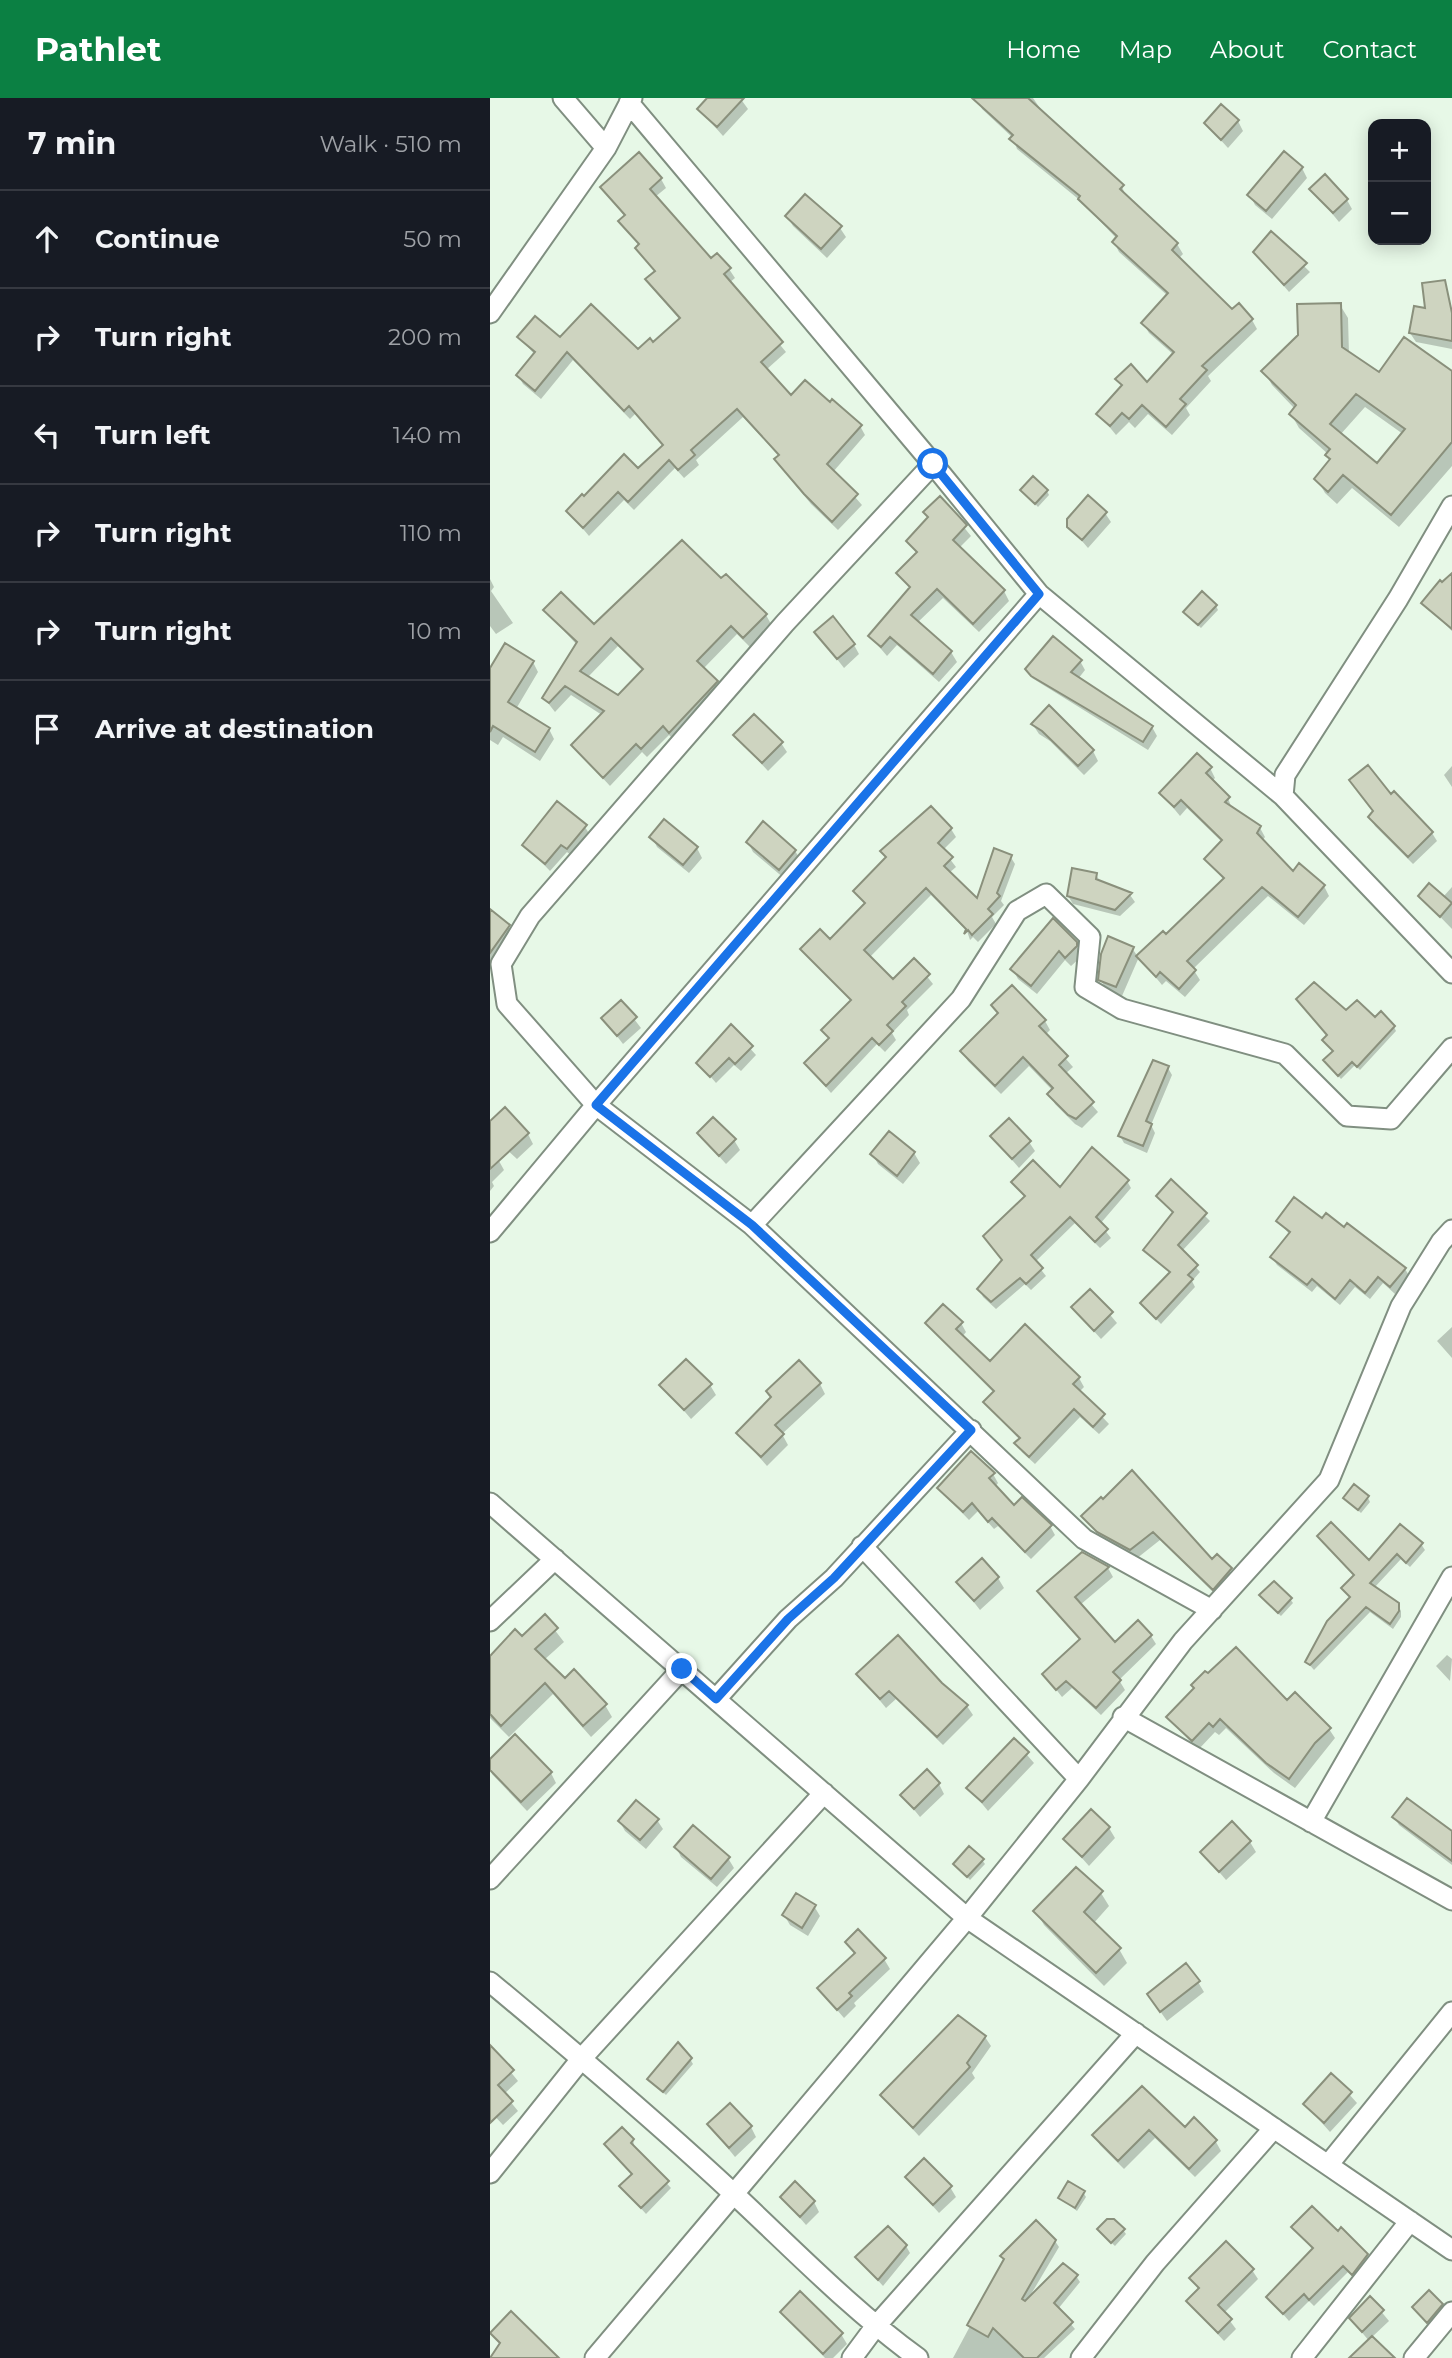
<!DOCTYPE html>
<html lang="en">
<head>
<meta charset="utf-8">
<style>
	:root { --surface:#171b24; --page:#20242c; --text:#f1f3f6; --muted:#9ea1a6; --line:#363941; --accent:#0b8043 }
	body { margin:0; font-family:Montserrat,sans-serif; background:var(--page); color:var(--text) }
	.controls { position:absolute; right:21px; top:21px; display:grid; overflow:hidden; border-radius:14px; box-shadow:0 4px 18px #0003 }
	.controls button { width:63px; height:63px; display:grid; place-items:center; padding:0; border:0; border-bottom:2px solid var(--line); background:var(--surface); color:var(--text); font:35px sans-serif }
	.stop { position:absolute; width:21px; height:21px; margin:-16px; border:5px solid #1a73e8; border-radius:50%; background:#fff }
	.stop.end { background:#1a73e8; border-color:#fff; box-shadow:0 2px 7px #0008 }
	.list { margin:0; padding:0; list-style:none }
	h2 { display:flex; justify-content:space-between; align-items:center; height:91px; margin:0; padding:0 28px; font-size:30px }
	h2 small { font-size:23px; font-weight:400; color:var(--muted) }
	.list li { display:grid; grid-template-columns:46px 1fr auto; gap:21px; align-items:center; box-sizing:border-box; height:98px; padding:0 28px; border-top:2px solid var(--line) }
	.list b { display:block; font-size:26px; white-space:nowrap }
	.list em { font-size:23px; font-style:normal; color:var(--muted) }
	.icon { flex:none; width:38px; height:38px; fill:none; stroke:currentColor; stroke-width:2; stroke-linecap:round; stroke-linejoin:round }
	.map { position:relative; flex:none; width:962px; height:2260px; overflow:hidden }
	header { display:flex; align-items:center; gap:42px; box-sizing:border-box; height:98px; padding:0 35px; background:var(--accent); color:#fff }
	header strong { font-size:33px }
	nav { display:flex; gap:38px; margin-inline-start:auto; font-size:24px }
	main { display:flex }
	aside { flex:1; background:var(--surface) }
	.map>svg:first-child { display:block }
</style>
</head>
<body>
<header>
<strong>Pathlet</strong>
<nav><a>Home</a><a>Map</a><a>About</a><a>Contact</a></nav>
</header>
<main>
<aside>
<h2>7 min<small>Walk · 510 m</small></h2>
<ul class="list">
<li><svg class="icon" aria-label="ahead" viewBox="0 0 24 24"><path d="M12 20V5M6 11l6-6 6 6"/></svg><div><b>Continue</b></div><em>50 m</em></li>
<li><svg class="icon" aria-label="right" viewBox="0 0 24 24"><path d="M7 20v-9h11M14 6l5 5-5 5"/></svg><div><b>Turn right</b></div><em>200 m</em></li>
<li><svg class="icon" aria-label="left" viewBox="0 0 24 24"><path d="M17 20v-9H6M10 6l-5 5 5 5"/></svg><div><b>Turn left</b></div><em>140 m</em></li>
<li><svg class="icon" aria-label="right" viewBox="0 0 24 24"><path d="M7 20v-9h11M14 6l5 5-5 5"/></svg><div><b>Turn right</b></div><em>110 m</em></li>
<li><svg class="icon" aria-label="right" viewBox="0 0 24 24"><path d="M7 20v-9h11M14 6l5 5-5 5"/></svg><div><b>Turn right</b></div><em>10 m</em></li>
<li><svg class="icon" aria-label="arrive" viewBox="0 0 24 24"><path d="M6 21V4h12l-3 4 3 4H6"/></svg><div><b>Arrive at destination</b></div></li>
</ul>
</aside>
<div class="map">
<svg width="962" height="2260" viewBox="0 0 962 2260">
	<rect width="100%" height="100%" fill="#e7f8e7"/>
	<!-- shadow -->
	<path fill="#0003" fill-rule="evenodd" d="M219 0H250L258 11 233 38 209 11Z
		M487 0H543L552 13 632 88 636 100 687 146 693 156 688 161 742 214 762 222 767 231 718 278 721 283 696 310 700 317 682 337 658 316 645 330 639 324 626 337 609 316 632 289 628 281 657 286 684 257 659 235 653 225 678 198 629 154 624 144 627 141 592 104 527 51 523 40 492 11Z
		M748 23 753 33 738 50 716 26Z
		M812 70 817 80 782 121 765 107 760 97Z
		M171 81 176 90 165 99 221 162 239 171 245 180 239 185 296 254 276 272 301 299 340 307 370 328 375 337 343 374 372 407 348 432 321 406 292 370 290 359 253 319 206 362 209 367 194 380 185 370 144 412 134 402 99 438 78 413 148 372 174 349 145 316 140 321 83 262 51 301 33 286 28 277 45 257 29 239 70 241 148 253 163 246 190 222 163 191 157 182 166 174 152 159 147 150 150 148 130 123 135 119 112 89Z
		M822 91 857 102 862 111 849 124Z
		M297 118 350 130 356 139 337 160 303 128Z
		M781 136 820 174 799 194 765 154Z
		M954 184 962 212V251L926 244 920 235Z
		M850 207 858 220 859 256 889 277 962 276V368L909 429 862 390 847 406 835 395 827 381 841 364 838 356 809 330 801 316 805 311 782 287 774 273ZM875 309 913 336 887 367 850 337Z
		M532 392 557 393 559 397 548 409Z
		M450 400 481 438 469 450 514 493 519 503 489 534 453 500 427 525 461 554 467 564 449 584 407 547 397 558 380 538 420 491 408 475 427 456 418 443 439 421 435 414Z
		M615 415 621 424 598 450 579 428Z
		M962 477V533L933 505Z
		M0 481 4 489 1 493 23 525 6 536 0 528Z
		M231 483 276 517 281 526 260 549 247 536 213 571 232 594 185 643 179 637 157 659 152 654 120 688 83 648 112 617 81 597 65 614 54 600 87 547 55 512 104 528ZM128 548 153 573 129 599 98 579Z
		M726 508 728 512 711 530 698 518Z
		M326 534 364 547 369 556 354 570Z
		M590 563 595 572 588 581 662 629 667 638 658 652 542 580 538 571Z
		M43 564 48 574 26 611 59 631 64 641 50 663 13 639 8 647 0 642V582Z
		M543 627 603 653 608 663 594 677 560 643 549 636Z
		M245 637 291 645 297 654 278 673Z
		M962 668V689L954 677Z
		M720 670 725 680 722 683 738 700 742 711 770 730 775 739 772 743 803 775 810 768 834 788 839 798 814 827 778 798 703 871 710 882 695 899 676 883 672 887 649 859 632 898 616 891 610 881 642 850 648 859 676 838 734 782 716 761 732 744 697 710 690 718 671 695Z
		M861 683 901 698 942 735 947 743 923 766 885 728 880 719 885 715Z
		M95 729 100 737 82 758 77 754 60 773 35 747Z
		M461 731 466 739 453 752 466 769 459 775 487 803 520 758 525 766 511 803 514 807 502 819 506 826 488 844 483 839 480 842 477 833 441 797 379 860 403 883 424 862 443 886 417 912 419 917 402 935 406 942 395 954 387 946 341 995 316 966 340 942 334 932 362 904 312 851 340 843 376 807 365 793 396 761 392 754Z
		M162 739 207 750 212 760 199 775 167 749Z
		M258 744 305 753 311 762 295 781 263 754Z
		M606 777 611 785 640 797 645 804 630 818 583 806 578 798Z
		M962 789V831L930 798 953 799Z
		M0 813 19 829 24 838 4 867 0 864Z
		M586 845 591 859 581 868 575 862 547 896 528 881 523 872Z
		M131 904 151 930 133 946 113 920Z
		M503 908 555 923 560 932 555 937 583 969 575 976 608 1014 592 1030 585 1026 565 1006 560 996 563 993 539 968 511 996 478 963 472 954 509 917Z
		M857 914 904 929 906 933 870 972 865 967 851 981 835 963 844 954 839 938Z
		M241 929 266 957 251 973 244 967 226 985 209 965Z
		M678 970 682 977 661 1027 665 1035 657 1055 634 1045 630 1038Z
		M0 1026 38 1036 43 1046 27 1061 2 1038Z
		M399 1035 424 1055 430 1065 413 1086 388 1066 383 1057Z
		M209 1036 244 1042 250 1052 236 1066Z
		M502 1039 539 1044 545 1053 529 1070Z
		M0 1057 9 1063 14 1072 2 1084 4 1088 0 1093Z
		M637 1083 641 1090 610 1126 621 1140 610 1150 585 1125 545 1164 556 1178 541 1192 535 1186 506 1211 493 1199 489 1191 513 1163 535 1100 523 1084 570 1091Z
		M681 1084 720 1123 692 1153 710 1174 702 1183 705 1189 671 1226 652 1206 681 1176 655 1153 683 1116 668 1098Z
		M788 1123H832L915 1171 920 1179 905 1196 893 1185 880 1201 865 1189 850 1207 827 1188 822 1194 787 1167 782 1159 800 1137Z
		M600 1193 627 1225 611 1241 583 1210Z
		M471 1225 476 1234 472 1239 500 1266 589 1280 594 1289 589 1294 619 1326 609 1336 590 1319 545 1366 532 1354 527 1345 530 1342 495 1305 504 1295 437 1226Z
		M962 1229V1260L947 1243Z
		M330 1286 335 1296 292 1336 298 1347 277 1368 248 1335 282 1301Z
		M172 1287H220L226 1297 201 1321Z
		M503 1376 508 1385 505 1389 524 1410 560 1428 565 1437 541 1461 508 1428 504 1431 488 1413 479 1422 449 1391Z
		M855 1400H878L880 1404 871 1415Z
		M611 1402 722 1464 727 1459 746 1481 729 1500 670 1442 646 1461 614 1444 593 1418Z
		M829 1438 879 1465 931 1446 935 1452 920 1469 911 1461 884 1490 908 1507 911 1513V1519L903 1531 880 1514 824 1572 817 1564 861 1501 853 1490 865 1479Z
		M592 1456 618 1470 623 1479 590 1507 625 1547 661 1538 666 1546 629 1582 635 1592 611 1617 582 1590 572 1599 554 1576 591 1543 549 1493Z
		M508 1480 514 1490 490 1512 468 1484Z
		M800 1501 803 1505 791 1518 774 1502Z
		M54 1518 74 1544 54 1562 75 1583 115 1607 122 1619 101 1639 63 1596 19 1639 0 1620V1559L32 1541Z
		M957 1557 962 1561 960 1583 946 1568Z
		M368 1576 451 1586 477 1608 483 1617 453 1647 406 1601 396 1610Z
		M797 1605 839 1631 845 1640 805 1690 784 1675 736 1630 729 1637 725 1634 708 1652 679 1620Z
		M524 1642 544 1665 498 1713 479 1690Z
		M0 1663 61 1675 66 1685 37 1713 2 1676Z
		M449 1686 454 1696 430 1719 412 1697Z
		M904 1719 962 1736V1767L909 1727Z
		M167 1722 173 1731 156 1751 135 1733 130 1724Z
		M619 1730 625 1740 599 1768 575 1741Z
		M760 1744 766 1754 736 1782 712 1754Z
		M186 1749 238 1760 244 1770 227 1789 191 1759Z
		M492 1762 495 1766 480 1782 465 1766Z
		M611 1795 619 1808 603 1826 629 1851 637 1865 614 1888 554 1827 546 1813Z
		M324 1808 330 1818 318 1838 300 1827 294 1817Z
		M357 1844 394 1861 400 1871 364 1905 366 1908 354 1920 329 1891 365 1857Z
		M708 1884 714 1894 677 1923 665 1906Z
		M495 1939 501 1948 482 1975 485 1980 429 2038 392 1998Z
		M0 1949 28 1983 14 1996 28 2013 13 2027 0 2013Z
		M200 1961 203 1966 176 1997 159 1981Z
		M842 1977 867 2005 840 2034 815 2006Z
		M652 1990 695 2031 704 2022 726 2044 731 2053 705 2079 665 2040 634 2071 610 2047 604 2037Z
		M219 2027 261 2029 266 2039 245 2059Z
		M132 2031 143 2042 145 2051 181 2090 156 2116 132 2089 143 2077 116 2047Z
		M417 2079 460 2089 466 2099 449 2115Z
		M593 2094 596 2099 587 2113 570 2100Z
		M292 2099 324 2104 329 2114 316 2127Z
		M803 2129 848 2136 877 2157 881 2165 867 2183 858 2174 824 2208 819 2203 799 2223 778 2199 823 2152Z
		M633 2132 636 2136 625 2148 611 2135Z
		M565 2143 569 2149 540 2198 586 2178 590 2184 568 2211 585 2231 554 2260H463L515 2163Z
		M416 2148 420 2155 393 2188 367 2159Z
		M762 2172 768 2181 734 2215 746 2231 734 2243 698 2204 709 2192 701 2180Z
		M880 2200 899 2223 881 2240 902 2260H867L879 2243 861 2221Z
		M952 2207 954 2211 940 2228 927 2214Z
		M292 2214 351 2236 357 2246 343 2260H335Z"/>
	<!-- building -->
	<path fill="#ced4c0" stroke="#8a907c" stroke-width="2" fill-rule="evenodd" d="M217 0H254L227 29 207 11Z
		M482 0H538L634 87 630 91 688 145 682 152 742 211 749 205 763 221 712 268 717 272 690 301 696 306 676 329 652 307 639 321 632 315 620 328 606 316 632 287 625 281 641 266 657 284 684 254 651 225 678 195 622 144 627 138 588 101 590 98 519 41 523 37Z
		M731 6 749 22 731 42 714 25Z
		M794 53 813 69 776 113 757 97Z
		M149 54 172 80 160 91 221 160 227 155 241 170 234 176 293 244 271 264 301 297 315 282 340 304 342 301 372 327 337 366 368 396 342 424 314 396 284 361 289 357 247 311 201 352 205 357 188 372 179 362 138 404 128 394 93 430 76 413 92 396 94 398 134 356 148 370 173 347 139 308 134 313 77 254 45 293 26 277 45 254 27 239 45 218 70 239 101 206 148 251 160 240 163 244 190 220 155 181 165 173 145 150 149 146 128 123 135 117 110 89Z
		M835 76 858 101 843 115 819 91Z
		M315 96 352 128 331 151 295 118Z
		M781 133 817 165 794 187 763 154Z
		M955 182 962 215V243L919 235 924 208 935 210 932 185Z
		M851 205 852 249 889 274 914 239 962 273V344L901 417 853 377 838 394 824 381 840 361 835 357 840 351 799 316 806 307 771 273 808 237 807 206ZM866 296 915 331 887 365 840 326Z
		M543 378 558 392 545 406 530 392Z
		M598 397 617 414 592 442 577 429V421Z
		M450 398 477 427 463 442 515 492 483 526 447 491 421 517 462 553 443 576 400 539 391 549 378 538 420 489 406 475 427 454 416 443 438 419 433 414Z
		M192 442 231 480 236 476 277 516 253 540 241 528 207 563 228 583 179 635 173 628 151 651 146 646 113 680 81 647 114 613 75 588 59 605 52 600 87 544 53 512 71 494 104 526ZM121 540 153 571 128 597 90 573Z
		M962 475V531L931 505 950 482 952 484Z
		M712 493 727 507 708 527 693 514Z
		M343 518 365 546 347 561 324 534Z
		M563 538 592 562 581 574 663 628 653 644 541 578 535 571Z
		M15 545 44 563 18 604 60 630 45 654 3 628 0 634V570Z
		M559 607 604 652 588 668 552 633 541 626Z
		M264 616 293 644 272 665 243 637Z
		M707 655 722 669 716 675 740 699 735 704 771 728 767 735 803 773 809 765 835 787 808 819 772 789 697 863 706 872 689 891 670 874 666 879 646 858 673 833 676 836 734 780 714 761 732 742 691 702 684 709 669 695Z
		M878 667 901 696 904 693 943 734 918 759 878 719 883 713 859 682Z
		M67 703 97 727 77 751 71 747 55 766 32 747Z
		M441 708 462 730 448 745 463 759 454 768 487 800 504 750 522 757 507 795 510 798 498 811 503 816 482 837 478 832 474 836 476 831 436 790 374 852 403 881 424 860 440 876 412 904 416 908 397 927 403 933 389 947 382 940 336 988 314 965 339 940 331 932 361 902 310 851 330 831 340 841 375 805 363 793 396 759 390 753Z
		M174 721 208 749 193 767 159 739Z
		M273 723 306 752 289 772 256 744Z
		M582 770 607 775 606 781 642 795 625 812 577 798Z
		M939 785 962 805 950 819 928 798Z
		M0 811 20 827 0 855Z
		M563 820 587 844V848L575 860 569 853 541 888 520 871Z
		M618 838 644 849 626 889 608 882 611 856Z
		M824 884 856 912 867 902 885 919 891 913 905 928 867 969 862 964 848 978 833 962 843 953 832 942 837 937 806 901Z
		M522 887 556 922 549 928 578 958 569 967 604 1004 586 1021 578 1017 557 996 563 990 533 959 505 988 470 953 508 915 501 907Z
		M131 902 147 919 127 938 111 920Z
		M241 926 263 948 245 966 239 960 220 979 206 965Z
		M663 962 679 968 656 1023 662 1026 653 1048 628 1038Z
		M15 1009 39 1035 0 1071V1023Z
		M223 1019 246 1041 229 1058 207 1035Z
		M519 1020 541 1043 522 1061 500 1038Z
		M399 1033 425 1054 407 1078 380 1056Z
		M602 1049 639 1082 606 1119 618 1131 605 1144 580 1119 541 1157 553 1170 536 1186 530 1180 501 1204 487 1191 512 1162 493 1138 535 1098 521 1084 543 1062 570 1089Z
		M681 1081 717 1115 688 1147 708 1167 698 1177 703 1181 666 1221 650 1205 680 1174 653 1152 683 1114 666 1098Z
		M804 1099 832 1120 836 1115 854 1129 857 1125 916 1170 900 1189 888 1179 875 1195 860 1182 845 1201 822 1181 817 1187 780 1159 800 1134 786 1123Z
		M600 1191 623 1214 604 1233 581 1209Z
		M453 1206 473 1224 466 1231 500 1263 535 1226 590 1279 583 1286 615 1316 603 1329 584 1311 539 1359 524 1345 530 1340 493 1304 504 1293 435 1225Z
		M196 1261 222 1286 194 1312 169 1287Z
		M309 1262 331 1285 285 1327 294 1336 271 1359 246 1335 281 1299 276 1293Z
		M481 1353 505 1375 499 1380 524 1407 532 1399 562 1427 535 1454 502 1420 498 1424 482 1405 473 1414 447 1390Z
		M642 1372 722 1461 727 1456 742 1470 723 1492 663 1434 640 1452 607 1434 591 1418 611 1399 613 1401Z
		M864 1386 879 1398 868 1412 853 1400Z
		M841 1424 879 1462 910 1426 933 1445 916 1465 907 1456 880 1485 909 1505V1513L900 1526 876 1509 820 1567 815 1564 837 1523 860 1499 851 1490 864 1477 827 1438Z
		M592 1454 619 1469 585 1499 625 1544 648 1522 662 1537 623 1574 631 1582 606 1610 576 1583 566 1592 552 1576 590 1541 547 1493Z
		M492 1460 509 1479 484 1503 466 1484Z
		M784 1483 802 1500 788 1515 769 1497Z
		M55 1516 68 1530 45 1551 75 1580 84 1571 117 1606 93 1628 55 1585 11 1628 0 1616V1558L25 1531 32 1538Z
		M408 1537 452 1585 478 1607 447 1639 399 1593 390 1601 366 1576Z
		M746 1549 797 1602 805 1594 841 1630 825 1645 799 1681 776 1665 730 1621 723 1629 719 1625 702 1643 676 1619 704 1590 701 1587 715 1573 718 1575Z
		M25 1636 62 1674 31 1704 0 1672V1661Z
		M524 1640 539 1654 492 1704 476 1690Z
		M437 1671 450 1685 424 1711 410 1697Z
		M917 1700 962 1733V1763L902 1719Z
		M146 1702 169 1721 150 1742 128 1723Z
		M601 1711 620 1729 592 1759 573 1741Z
		M742 1723 761 1743 729 1774 710 1754Z
		M203 1727 240 1759 221 1781 184 1749Z
		M479 1748 494 1761 477 1779 463 1766Z
		M586 1769 613 1793 594 1814 631 1850 606 1875 543 1813Z
		M306 1795 326 1807 312 1830 292 1817Z
		M368 1831 396 1860 359 1895 362 1898 347 1912 327 1890 365 1855 355 1844Z
		M696 1865 710 1883 670 1914 657 1896Z
		M468 1917 496 1938 477 1965 480 1969 423 2030 390 1997Z
		M188 1944 202 1960 173 1994 157 1981Z
		M0 1947 24 1972 8 1987 23 2003 0 2025Z
		M841 1975 862 1994 834 2025 813 2006Z
		M652 1988 695 2029 704 2019 727 2042 699 2071 659 2032 628 2063 602 2037Z
		M240 2005 262 2028 239 2050 217 2026Z
		M132 2029 144 2041 141 2045 179 2083 151 2110 129 2088 142 2076 114 2046Z
		M434 2060 462 2088 443 2107 415 2079Z
		M305 2083 325 2103 310 2119 290 2099Z
		M578 2083 595 2093 585 2110 568 2100Z
		M822 2108 848 2133 851 2129 878 2156 862 2177 853 2168 819 2202 814 2196 793 2216 776 2199 823 2150 801 2129Z
		M617 2121H624L635 2131 621 2145 607 2131Z
		M546 2122 566 2142 532 2201 535 2203 573 2165 588 2177 564 2205 583 2224 547 2260H534L503 2230 498 2239 477 2227 514 2161 510 2158Z
		M398 2128 417 2147 388 2182 365 2159Z
		M736 2143 764 2171 728 2207 742 2221 728 2235 696 2203 709 2190 699 2180Z
		M939 2192 953 2206 937 2225 922 2209Z
		M310 2193 353 2235 333 2256 290 2214Z
		M880 2198 894 2212 872 2234 859 2220Z
		M21 2213 69 2260H0L10 2245 0 2235Z
		M882 2238 905 2260H859Z"/>
	<g fill="none" stroke-linecap="round" stroke-linejoin="round">
		<defs>
			<path id="street" d="M73 0 116 50
				M139 5 443 366 549 496 793 698 962 875
				M0 215 116 50 142 0
				M443 366 295 525 40 818 11 866 17 906 106 1007 262 1127 594 1441 722 1512
				M793 698 795 677 908 501 962 408
				M262 1127 471 901 527 813 556 796 600 839 595 889 632 911 795 956 857 1018 901 1021 962 950
				M0 1134 106 1007 549 496
				M0 1405 477 1820 962 2152
				M372 1448 589 1681
				M0 1523 65 1461
				M226 1601 298 1521 344 1480 481 1332
				M633 1619 962 1802
				M821 1724 962 1479
				M0 1781 192 1571
				M0 1884C83 1953 166 2023 245 2097 305 2153 362 2212 428 2260
				M838 2067 962 1914
				M0 2075 92 1960 334 1695
				M105 2260 477 1820 589 1681 693 1543 839 1382 911 1208 951 1144 962 1132
				M362 2260 385 2229 646 1935
				M591 2260 665 2165 784 2030
				M812 2260 920 2123
				M924 2260 962 2214"/>
		</defs>
		<!-- street casing -->
		<use href="#street" stroke="#808f81" stroke-width="23"/>
		<!-- street -->
		<use href="#street" stroke="#fff" stroke-width="19"/>
	</g>
	<g fill="none" stroke-linecap="round" stroke-linejoin="round">
		<!-- route -->
		<path stroke="#1a73e8" stroke-width="9" d="M192 1571 226 1601 298 1521 344 1480 481 1332 262 1127 106 1007 549 496 443 366"/>
	</g>
</svg>
<div class="controls">
<button>+</button>
<button>−</button>
</div>
<div class="stop" style="left:443px;top:366px"></div>
<div class="stop end" style="left:192px;top:1571px"></div>
</div>
</main>
</body>
</html>
